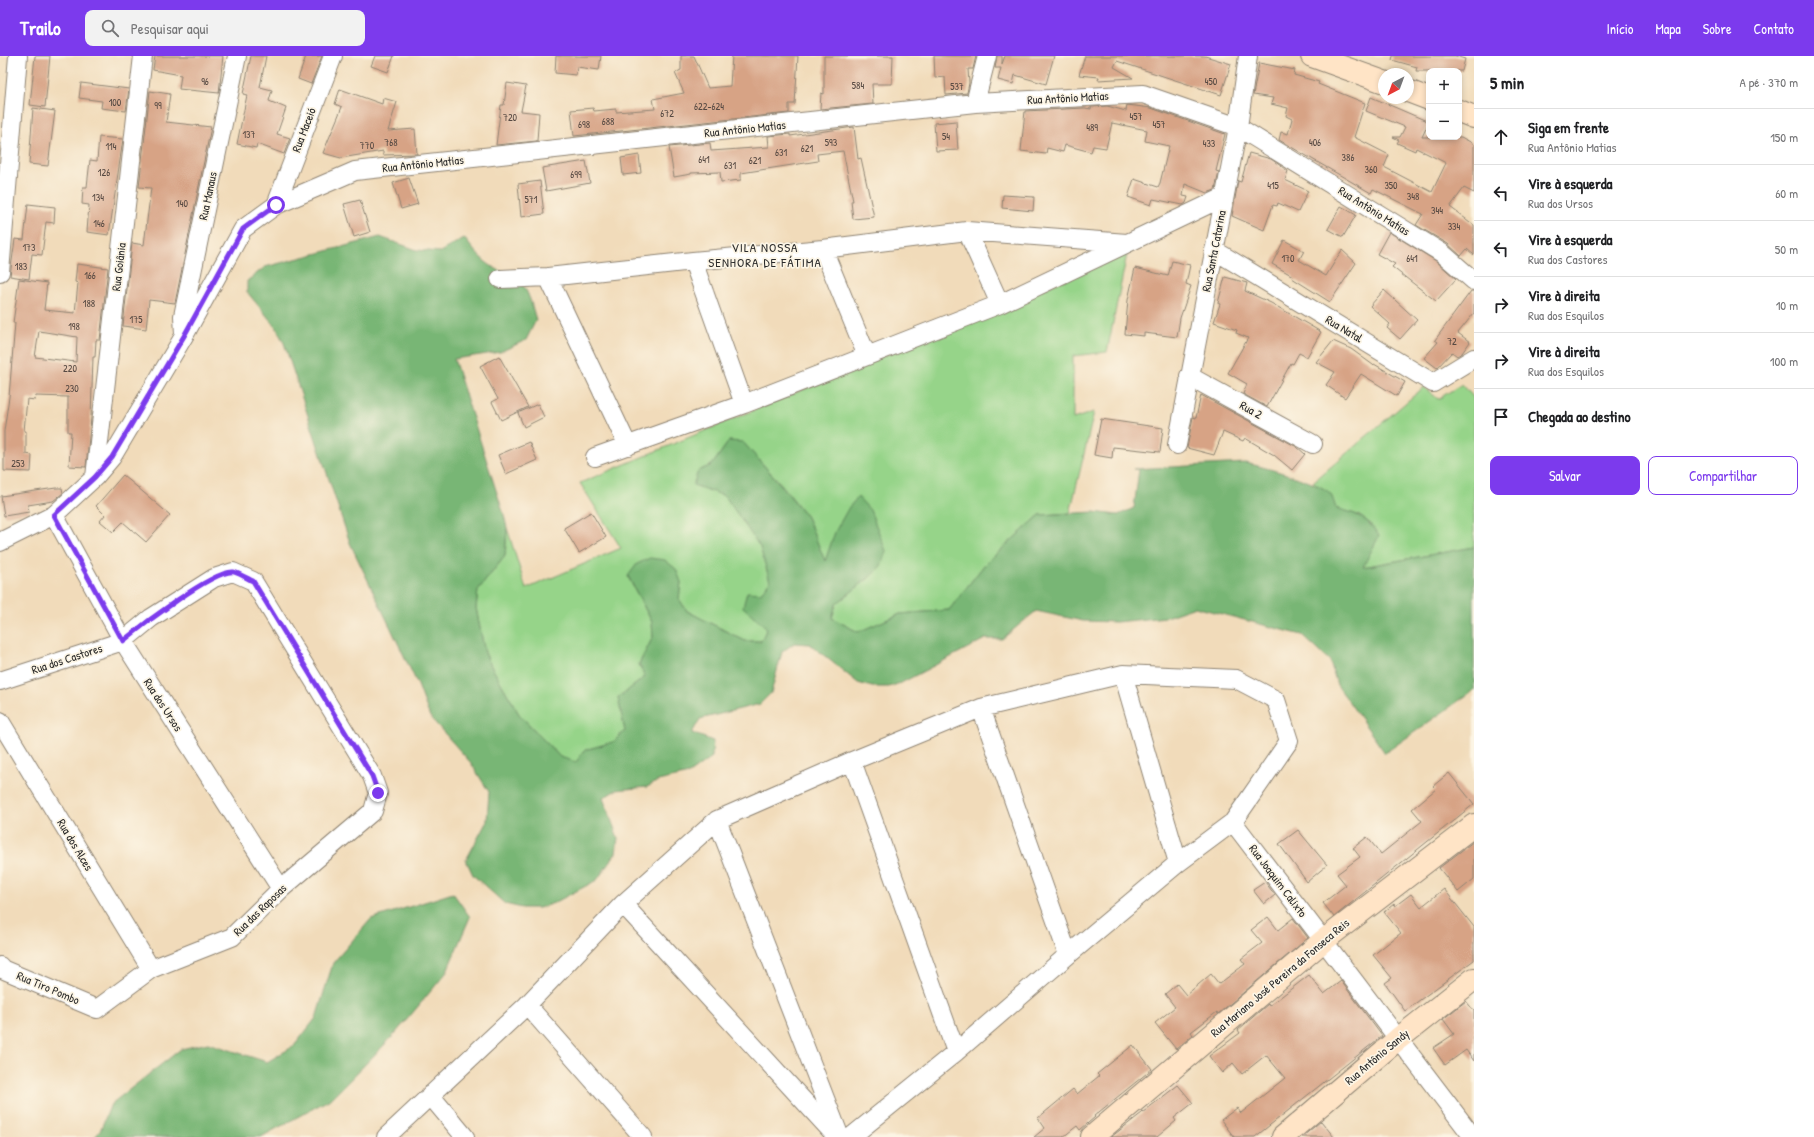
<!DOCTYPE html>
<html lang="pt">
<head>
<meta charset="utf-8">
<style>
	:root { --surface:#fff; --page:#f2f2f2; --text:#202124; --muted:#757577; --line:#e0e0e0; --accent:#7c3aed }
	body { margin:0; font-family:"Patrick Hand",sans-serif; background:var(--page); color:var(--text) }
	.controls { position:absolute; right:12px; top:12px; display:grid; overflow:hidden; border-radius:8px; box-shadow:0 2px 6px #0003 }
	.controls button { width:36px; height:36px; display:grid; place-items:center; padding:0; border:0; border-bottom:1px solid var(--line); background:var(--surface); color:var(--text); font:20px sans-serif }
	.compass { position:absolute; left:1378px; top:12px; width:36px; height:36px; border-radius:50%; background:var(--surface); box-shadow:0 2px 6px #0003; rotate:221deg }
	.stop { position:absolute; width:12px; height:12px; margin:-9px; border:3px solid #7c3aed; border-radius:50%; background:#fff }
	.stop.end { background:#7c3aed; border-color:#fff; box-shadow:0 1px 4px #0008 }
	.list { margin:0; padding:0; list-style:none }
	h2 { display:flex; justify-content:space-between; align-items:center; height:52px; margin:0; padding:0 16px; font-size:17px }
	h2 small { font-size:13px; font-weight:400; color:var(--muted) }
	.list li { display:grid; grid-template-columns:26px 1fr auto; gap:12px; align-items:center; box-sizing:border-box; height:56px; padding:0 16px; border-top:1px solid var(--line) }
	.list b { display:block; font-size:15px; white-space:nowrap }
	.list p { margin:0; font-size:13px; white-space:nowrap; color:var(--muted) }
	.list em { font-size:13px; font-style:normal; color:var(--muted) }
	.actions { display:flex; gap:8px; padding:12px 16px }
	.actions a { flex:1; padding:9px 0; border:1px solid var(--accent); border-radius:8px; text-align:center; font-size:14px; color:var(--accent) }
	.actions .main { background:var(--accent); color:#fff }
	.icon { flex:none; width:22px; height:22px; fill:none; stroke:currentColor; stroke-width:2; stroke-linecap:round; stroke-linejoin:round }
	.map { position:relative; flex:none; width:1474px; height:1081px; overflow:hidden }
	header { display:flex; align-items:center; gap:24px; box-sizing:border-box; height:56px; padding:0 20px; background:var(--accent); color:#fff }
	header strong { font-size:19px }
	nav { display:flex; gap:22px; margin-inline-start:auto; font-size:14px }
	.search { width:280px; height:36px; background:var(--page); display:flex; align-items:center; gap:10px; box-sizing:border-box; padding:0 14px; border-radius:8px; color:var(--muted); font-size:15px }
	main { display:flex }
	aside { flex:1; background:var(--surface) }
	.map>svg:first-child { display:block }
</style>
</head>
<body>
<header>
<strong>Trailo</strong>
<div class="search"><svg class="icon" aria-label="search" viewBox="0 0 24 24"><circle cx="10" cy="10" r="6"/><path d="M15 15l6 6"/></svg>Pesquisar aqui</div>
<nav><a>Início</a><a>Mapa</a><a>Sobre</a><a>Contato</a></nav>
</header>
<main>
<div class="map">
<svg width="1474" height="1081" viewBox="0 0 1474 1081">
	<rect width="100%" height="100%" fill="#fcf5e5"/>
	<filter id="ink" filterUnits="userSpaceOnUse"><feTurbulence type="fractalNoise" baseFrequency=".025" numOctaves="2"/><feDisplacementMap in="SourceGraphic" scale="8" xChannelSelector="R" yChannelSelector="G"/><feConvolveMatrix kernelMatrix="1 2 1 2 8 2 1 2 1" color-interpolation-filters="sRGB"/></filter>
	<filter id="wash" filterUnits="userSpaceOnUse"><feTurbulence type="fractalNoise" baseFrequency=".012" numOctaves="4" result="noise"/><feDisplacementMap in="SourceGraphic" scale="16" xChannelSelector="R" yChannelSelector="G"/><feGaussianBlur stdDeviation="0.9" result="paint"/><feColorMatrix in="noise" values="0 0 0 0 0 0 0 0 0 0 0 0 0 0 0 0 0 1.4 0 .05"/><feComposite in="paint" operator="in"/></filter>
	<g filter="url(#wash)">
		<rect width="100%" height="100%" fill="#f1dbba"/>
		<!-- green -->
		<path fill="#96d489" stroke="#60805a" d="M1127 198 1107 296 1073 300V363L1094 356 1070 457 1040 459 985 508 949 554 900 558 858 576 832 562 836 548 870 521 858 442C841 460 833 482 825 506L807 461 782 429 743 387 729 385 712 409 698 415 725 440 753 478 760 491 770 525 761 537 767 572 761 585H745L687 555 679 543 681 526 628 521 652 566 653 581 639 608 645 621 618 642 625 675 613 686 585 694 576 707 560 701 519 658 491 610 485 597 476 552 478 534 505 500 507 472 526 533 621 492 580 427Z
			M1462 328 1474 342V491L1362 511 1371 468 1358 459 1336 452 1330 438 1313 426 1424 331 1438 343Z"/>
		<!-- forest -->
		<path fill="#78b675" stroke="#527050" d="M380 181 417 194 440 196 464 182C473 193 481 204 493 211 500 216 511 218 518 224 529 233 532 251 536 264L526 284 500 296 454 303 504 459 507 472 505 500 478 534 476 552 485 597 491 610 519 658 560 701 576 706 585 694 613 686 625 675 618 642 645 621 639 608 653 581 652 566 628 520 637 508 650 502 665 504 676 513 681 526 679 543 687 555 745 585H761L767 572 743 551 747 536 761 537 770 525 760 491 725 440 693 429 698 415 712 409 729 385 743 386 781 429 807 461 825 505 835 476 849 451 858 441 870 454 886 495 881 510 870 521 836 548 832 562 858 576 900 558 949 554 985 508 1040 459 1094 456 1118 459 1134 452 1139 413H1133L1245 407C1261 410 1319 426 1330 437 1333 441 1334 448 1336 452 1357 458 1367 461 1379 480L1363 511 1474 491V634L1385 697 1337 629 1330 605 1302 579 1195 551 1166 561 1116 566 1083 565 1036 555 1002 583H985L903 626 889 631H872L858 627 810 588 794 587 782 596 771 637 760 648 700 663 692 677 713 685 712 701 689 718 658 725 647 731 616 734 603 742 618 782 616 797 597 824 554 847 539 852H522L505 848 473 819 466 804 487 765 489 736 471 707 430 661 418 629 350 487 284 287 276 271 247 236V225L265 211Z
			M453 837 470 861 446 917 394 979 332 1042 261 1081H95L100 1075 111 1048 181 993 208 987 267 1006 294 990 316 962 333 907 371 863Z"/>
		<g id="blocks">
			<!-- building -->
			<path fill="#d7a385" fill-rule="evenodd" d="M35 0H50L45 51 30 49Z
				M155 0H223L219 37 179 33 181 19 153 14Z
				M251 0H266L260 31 272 34 269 45 286 52 277 78 290 82 284 98 257 88 256 92 237 88 247 39 243 38Z
				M306 0H322L311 28 298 23Z
				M375 0H394L388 16 371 10Z
				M556 0H601L599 14 577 11 576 19 555 17Z
				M681 0H694L708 32 730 30 732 0H798L795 48H789V57L574 80 571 54 593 52 594 55 616 53V56L655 53 653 43 684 37 675 17 681 14Z
				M824 0H893L892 28H872L873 48 820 53 821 37 824 38Z
				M934 0H976L973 13H968L969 27 967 37 946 39 945 21 935 22Z
				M997 0H1002V8L1005 0H1054L1046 28 1015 19 1013 28 998 24 1001 12H995Z
				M1085 0H1205L1231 8 1221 39 1117 5 1114 11 1133 22 1098 24 1099 21 1079 19Z
				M1393 0H1455L1465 3 1462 15H1416L1417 11 1392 4Z
				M1259 7 1295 14 1294 19 1319 26 1318 28 1365 47 1354 81 1389 99 1384 111 1432 136 1446 107 1416 92 1415 95 1397 87 1399 84 1393 81H1400L1405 71 1366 55 1371 41 1429 66 1422 81H1461L1474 88V137L1464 132 1450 151 1474 169V199L1467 193 1461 200 1448 188 1416 169 1423 158 1373 133 1371 137 1279 84 1281 76 1288 78 1292 63 1286 60 1288 52 1271 48 1273 42 1253 39Z
				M81 27 129 33 126 55 101 52 102 45 79 42Z
				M507 27 526 30 521 55 539 57 537 85 496 89 501 49H504Z
				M340 33 382 48 383 42 397 46 388 75 415 73 417 98 383 99V95L341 102 323 97 342 51 335 48Z
				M150 35 170 38 166 66 211 71 175 247 149 244 146 273 123 270 132 187 144 189 151 132 139 131Z
				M1127 49 1151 52 1225 78 1216 115 1219 116 1215 134 1207 137 1185 128 1183 140 1188 141 1186 147 1183 149 1153 143 1151 149 1128 141 1134 123 1158 131 1160 127 1169 90 1145 85 1147 74 1112 67 1106 92 1093 90 1091 96 1065 89 1063 96 1047 92 1046 98 1021 95 1025 55 1085 52 1091 53V51L1107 50 1126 55Z
				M33 52 55 55 48 110 29 108Z
				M956 65 958 94 936 95 934 67Z
				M854 71 858 103 861 102 874 161 853 163 851 145H853L843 95 817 98 818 105 741 117V124L721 126 720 116 691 117V118L674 121 669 91 710 87 711 95 769 91 768 80 790 78V80Z
				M99 81 123 83 109 179 87 176 89 149 82 148 83 131H87L90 104 97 105Z
				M1249 97 1271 103 1288 115 1285 124 1308 135 1298 156 1278 147 1277 150 1273 149 1264 174 1232 160 1238 125 1241 126Z
				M639 99 641 117 623 119 621 102Z
				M586 105 590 127 546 135 542 112Z
				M409 122 418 148 401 153 393 127Z
				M540 125 544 158 521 161 518 128Z
				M1003 139 1034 141 1033 155 1002 152Z
				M360 144 370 176 354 181 344 148Z
				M28 148 55 151 54 167 46 166 42 199 32 198 29 223 10 220 15 183 24 184Z
				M1341 150 1356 159 1343 181 1328 173Z
				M1389 176 1436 205 1456 223 1436 245 1392 211 1395 208 1377 198Z
				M1284 184 1304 195 1299 204 1326 220 1342 194 1356 207 1330 246 1292 222 1293 220 1272 208Z
				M1172 205 1190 209 1186 228 1191 230 1180 262 1177 281 1144 277V280L1125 278 1128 244 1135 212 1168 220Z
				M77 208 108 212 100 284H96L95 301H93L91 362 86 411 69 410 71 376H68V341L36 340 35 344 27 343 24 375H26V398L32 399 31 416 4 415V375L9 341 15 267H13L19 223 47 227 44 254 75 257 78 227 75 226ZM39 275 77 281 76 306 35 301Z
				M1225 221 1247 227 1245 235 1271 247 1321 276 1307 301 1299 297 1293 308 1291 307 1267 351 1243 338 1247 328 1228 317 1248 282 1236 277 1237 274 1214 266 1220 248 1218 247Z
				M1384 234 1417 264 1400 283 1387 272 1390 268 1370 250Z
				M1471 235H1474V257L1458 277 1470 286 1462 297 1457 300 1452 296 1437 312 1424 302 1438 286 1435 284Z
				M1333 285 1351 293 1373 309 1374 308 1405 326 1397 340 1361 318 1345 342 1326 329 1335 316 1316 306Z
				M499 300 528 351 501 364 492 346 498 343 480 310Z
				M1201 339 1297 391 1305 398 1292 414 1274 399 1245 382 1243 385 1223 376 1214 399 1187 392 1193 361 1196 362Z
				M538 348 544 361 524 371 518 357Z
				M1101 363 1163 372 1160 396 1113 391 1112 402 1094 399Z
				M529 386 537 404 506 418 498 399Z
				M123 419 170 459 146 486 123 466 113 476 100 465 105 459 96 450Z
				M56 432H62L63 437 53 445 28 449 29 456 4 460 1 440Z
				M591 456 606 481 579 497 564 472Z
				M1449 717 1474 748 1334 861 1323 847 1346 829 1337 818 1360 801 1353 792 1367 781 1381 798 1422 765 1412 753 1436 733 1433 730Z
				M1298 774 1327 809 1307 826 1279 788Z
				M1474 785V823L1458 836 1439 812Z
				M1265 826 1275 839 1264 848 1253 834Z
				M1444 833 1474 871V904L1405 955 1385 927 1392 922 1373 899 1401 877 1384 856 1394 848 1395 850 1411 838 1421 851Z
				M1268 861 1278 874 1293 862 1308 882 1218 958 1217 956 1191 976 1193 979 1176 993 1155 967 1175 951 1165 938 1177 928 1186 939 1211 918 1219 928 1245 908 1241 903 1262 887 1251 874Z
				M1309 919 1324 938 1341 925 1382 980 1255 1081H1234L1221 1064 1237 1052 1241 1057 1285 1022 1266 999 1242 1018 1233 1007 1222 1017 1209 1000 1240 977 1238 974 1268 948 1269 950Z
				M1466 945 1474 955V1005L1466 994 1445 1009 1433 992 1454 978 1443 963Z
				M1133 989 1152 1013 1094 1060 1095 1061 1080 1074 1077 1070 1063 1081H1034L1045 1072 1038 1062 1073 1033 1077 1038 1099 1020 1097 1018Z
				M1178 1029 1193 1047 1174 1062 1176 1065 1157 1081H1111Z
				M1321 1065 1334 1081H1302Z"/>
		</g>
	</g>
	<g filter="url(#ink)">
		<use href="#blocks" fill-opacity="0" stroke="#8e8372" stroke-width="1"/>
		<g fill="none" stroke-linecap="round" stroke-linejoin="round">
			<defs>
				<path id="street" d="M975 47 987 0
					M276 149 333 0
					M967 175 1000 248
					M823 193 867 300
					M1214 194 1433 327 1474 302
					M693 205 744 348
					M0 216 18 0
					M548 221 628 390
					M500 223 548 221 693 205 823 193 967 175 1127 187
					M184 278 183 260 237 0
					M1189 320 1313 388
					M1177 389 1238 71 1248 0
					M595 401 744 348 1000 248 1224 141
					M95 421 143 0
					M54 459 123 585 281 833
					M0 486 54 459 95 421 112 401 184 280 243 173 276 149 355 115 975 47 1143 38 1238 71 1442 197 1474 225
					M1123 618 1178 807
					M0 625 123 585 151 562 214 522 233 516 253 525 372 720 378 737 373 755 281 833 232 881 151 913 97 953 2 913 0 910
					M981 652 1068 899
					M0 665 151 913
					M852 705 956 996
					M717 764 840 1081
					M1233 766 1473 1081
					M623 848 835 1079
					M527 949 643 1081
					M430 1039 465 1081
					M386 1081 527 949 623 848 717 764 852 705 981 652 1123 618 1236 623 1276 644 1289 685 1233 766 1178 807 1068 899 956 996 851 1081"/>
				<path id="secondary" d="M1312 0 1384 26
					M1408 35 1429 43
					M1459 55 1474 61
					M1092 1081 1323 885 1474 769
					M1283 1081 1398 983 1474 923"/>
			</defs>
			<!-- street casing -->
			<use href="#street" stroke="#8e8372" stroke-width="20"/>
			<!-- secondary casing -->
			<use href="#secondary" stroke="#8e8372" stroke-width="24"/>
			<!-- street -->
			<use href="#street" stroke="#fff" stroke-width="18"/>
			<!-- secondary -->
			<use href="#secondary" stroke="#ffe4c6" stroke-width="22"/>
		</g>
	</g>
	<g fill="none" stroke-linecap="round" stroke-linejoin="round" filter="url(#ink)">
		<!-- route -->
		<path stroke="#7c3aed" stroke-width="5" d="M276 149 243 173 184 280 112 401 95 421 54 459 123 585C140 571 214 513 234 516 240 518 247 522 253 525L372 720 378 737"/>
	</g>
	<g text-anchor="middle" stroke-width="3.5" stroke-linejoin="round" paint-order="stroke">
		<!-- number labels -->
		<g font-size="10" fill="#564942">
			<text x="205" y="29">96</text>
			<text x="1211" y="29">450</text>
			<text x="858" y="33">584</text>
			<text x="957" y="34">537</text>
			<text x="115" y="50">100</text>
			<text x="158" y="53">99</text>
			<text x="709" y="54">622-624</text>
			<text x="667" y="61">672</text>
			<text x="1136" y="64">457</text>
			<text x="510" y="65">720</text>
			<text x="608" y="69">688</text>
			<text x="584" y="72">698</text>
			<text x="1159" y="72">457</text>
			<text x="1092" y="75">489</text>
			<text x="249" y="82">137</text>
			<text x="946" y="84">54</text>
			<text x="391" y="90">768</text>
			<text x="831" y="90">593</text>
			<text x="1315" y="90">406</text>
			<text x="1209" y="91">433</text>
			<text x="367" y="93">770</text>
			<text x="111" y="94">114</text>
			<text x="807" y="96">621</text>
			<text x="781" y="100">631</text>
			<text x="1348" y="105">386</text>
			<text x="704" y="107">641</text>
			<text x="755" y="108">621</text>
			<text x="730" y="113">631</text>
			<text x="1371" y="117">360</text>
			<text x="104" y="120">126</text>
			<text x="576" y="122">699</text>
			<text x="1273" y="133">415</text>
			<text x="1391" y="133">350</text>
			<text x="1413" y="144">348</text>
			<text x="98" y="145">134</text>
			<text x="531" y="147">571</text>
			<text x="182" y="151">140</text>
			<text x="1437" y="158">344</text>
			<text x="99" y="171">146</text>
			<text x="1454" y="174">334</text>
			<text x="29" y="195">173</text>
			<text x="1288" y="206">170</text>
			<text x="1412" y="206">641</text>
			<text x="21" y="214">183</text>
			<text x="90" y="223">166</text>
			<text x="89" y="251">188</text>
			<text x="136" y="267">175</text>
			<text x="74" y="274">198</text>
			<text x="1452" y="289">72</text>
			<text x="70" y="316">220</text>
			<text x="72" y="336">230</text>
			<text x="18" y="411">253</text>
		</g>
		<!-- street labels -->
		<g font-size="12" fill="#2b2b2b" stroke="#fcf5e5">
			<text transform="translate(1068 42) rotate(-3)" y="4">Rua Antônio Matias</text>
			<text transform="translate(745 73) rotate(-6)" y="4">Rua Antônio Matias</text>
			<text transform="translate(304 74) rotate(-69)" y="4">Rua Maceió</text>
			<text transform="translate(423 108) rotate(-6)" y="4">Rua Antônio Matias</text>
			<text transform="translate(208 140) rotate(-78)" y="4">Rua Manaus</text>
			<text transform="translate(1374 155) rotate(32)" y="4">Rua Antônio Matias</text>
			<text transform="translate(1214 195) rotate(-79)" y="4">Rua Santa Catarina</text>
			<text transform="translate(119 211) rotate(-83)" y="4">Rua Goiânia</text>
			<text transform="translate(1344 273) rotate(31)" y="4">Rua Natal</text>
			<text transform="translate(1251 354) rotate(29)" y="4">Rua 2</text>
			<text transform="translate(67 603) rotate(-18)" y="4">Rua dos Castores</text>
			<text transform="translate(163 649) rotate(57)" y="4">Rua dos Ursos</text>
			<text transform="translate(75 789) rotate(59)" y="4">Rua dos Alces</text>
			<text transform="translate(1278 825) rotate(53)" y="4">Rua Joaquim Calixto</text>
			<text transform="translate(260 854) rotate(-44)" y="4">Rua das Raposas</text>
			<text transform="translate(1280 922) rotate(-40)" y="4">Rua Mariano José Pereira da Fonseca Reis</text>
			<text transform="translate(48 932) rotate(23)" y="4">Rua Tiro Pombo</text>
			<text transform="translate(1377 1001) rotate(-40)" y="4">Rua Antônio Sandy</text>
		</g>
		<!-- neighbourhood labels -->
		<g font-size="13" letter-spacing="1" fill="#2b2b2b" stroke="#fcf5e5">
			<text x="765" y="196">VILA NOSSA<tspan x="765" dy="15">SENHORA DE FÁTIMA</tspan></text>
		</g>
	</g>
</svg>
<div class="controls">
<button>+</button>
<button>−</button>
</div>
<svg class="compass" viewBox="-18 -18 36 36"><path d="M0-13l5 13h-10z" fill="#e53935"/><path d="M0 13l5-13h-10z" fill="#757577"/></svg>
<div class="stop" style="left:276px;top:149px"></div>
<div class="stop end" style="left:378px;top:737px"></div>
</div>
<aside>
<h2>5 min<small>A pé · 370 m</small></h2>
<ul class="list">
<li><svg class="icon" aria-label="ahead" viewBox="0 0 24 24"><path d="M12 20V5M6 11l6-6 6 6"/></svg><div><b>Siga em frente</b><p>Rua Antônio Matias</p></div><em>150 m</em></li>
<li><svg class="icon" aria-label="left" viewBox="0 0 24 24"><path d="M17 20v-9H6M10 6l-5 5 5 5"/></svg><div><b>Vire à esquerda</b><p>Rua dos Ursos</p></div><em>60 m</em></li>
<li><svg class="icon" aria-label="left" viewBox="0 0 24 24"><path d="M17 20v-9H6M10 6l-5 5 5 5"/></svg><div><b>Vire à esquerda</b><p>Rua dos Castores</p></div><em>50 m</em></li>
<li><svg class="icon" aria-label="right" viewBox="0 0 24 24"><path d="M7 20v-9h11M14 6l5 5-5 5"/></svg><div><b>Vire à direita</b><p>Rua dos Esquilos</p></div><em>10 m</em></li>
<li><svg class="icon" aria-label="right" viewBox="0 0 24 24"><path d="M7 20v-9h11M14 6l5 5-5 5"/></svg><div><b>Vire à direita</b><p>Rua dos Esquilos</p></div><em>100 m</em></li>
<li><svg class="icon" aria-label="arrive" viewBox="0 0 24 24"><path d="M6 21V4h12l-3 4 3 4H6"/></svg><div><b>Chegada ao destino</b></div></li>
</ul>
<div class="actions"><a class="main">Salvar</a><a>Compartilhar</a></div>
</aside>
</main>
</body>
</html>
